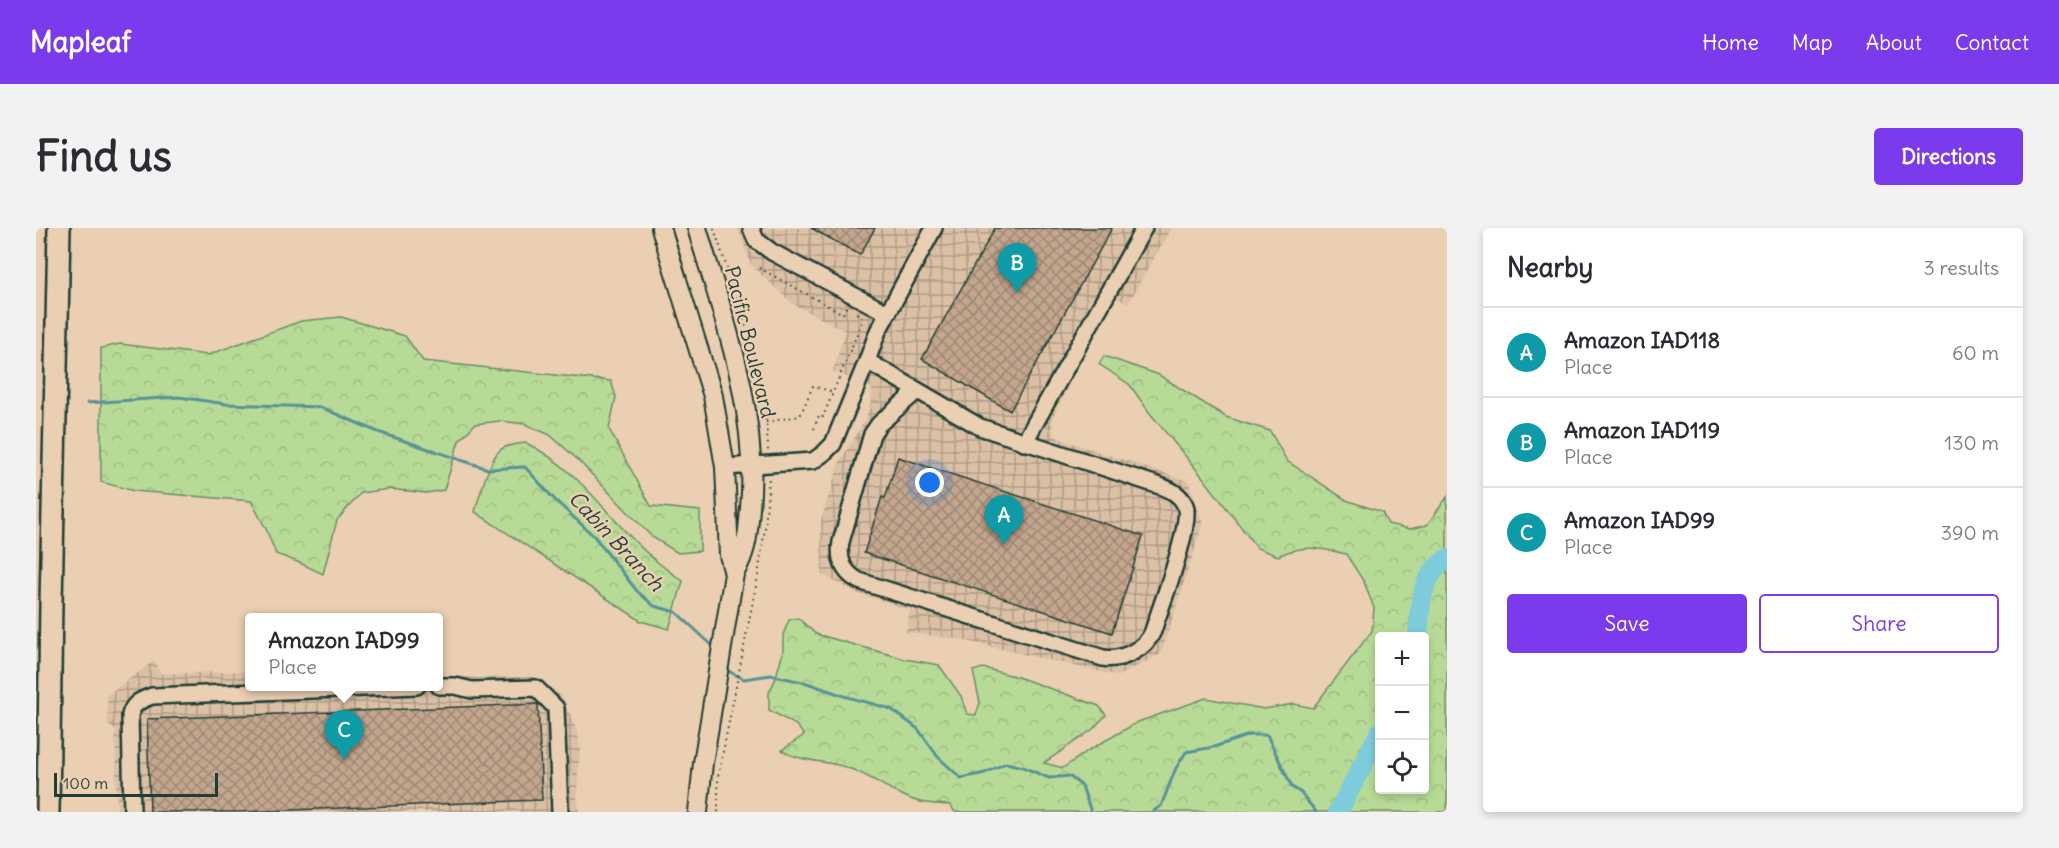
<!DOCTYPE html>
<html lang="en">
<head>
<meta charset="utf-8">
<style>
	:root { --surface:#fff; --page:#f2f2f3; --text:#2b2b33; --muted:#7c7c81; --line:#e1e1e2; --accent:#7c3aed }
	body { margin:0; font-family:Delius,sans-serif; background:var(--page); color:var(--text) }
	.controls { position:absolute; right:18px; bottom:18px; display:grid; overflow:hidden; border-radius:6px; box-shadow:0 3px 9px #0003 }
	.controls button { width:54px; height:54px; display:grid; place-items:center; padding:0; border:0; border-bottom:2px solid var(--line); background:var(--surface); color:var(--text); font:30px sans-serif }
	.scale { position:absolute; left:18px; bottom:15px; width:164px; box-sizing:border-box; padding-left:6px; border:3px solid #1f3d34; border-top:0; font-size:16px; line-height:21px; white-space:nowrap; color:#1f3d34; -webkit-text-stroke:4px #ebcfb2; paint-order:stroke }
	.you { position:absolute; left:894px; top:255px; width:21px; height:21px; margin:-15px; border:4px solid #fff; border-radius:50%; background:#1a73e8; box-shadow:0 0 0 9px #1a73e833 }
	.badge { display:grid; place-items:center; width:39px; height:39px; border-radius:50%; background:var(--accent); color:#fff; font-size:20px; font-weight:700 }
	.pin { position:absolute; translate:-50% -50px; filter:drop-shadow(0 2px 3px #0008) }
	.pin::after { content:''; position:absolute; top:32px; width:21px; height:18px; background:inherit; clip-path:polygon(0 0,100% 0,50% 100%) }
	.popup { position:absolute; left:209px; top:385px; width:198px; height:78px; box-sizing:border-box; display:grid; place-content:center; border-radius:6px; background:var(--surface); filter:drop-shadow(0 2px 4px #0005); font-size:20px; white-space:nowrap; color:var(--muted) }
	.popup b { font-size:22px; color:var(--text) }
	.popup::after { content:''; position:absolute; left:50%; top:100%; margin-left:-12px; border:12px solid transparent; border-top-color:var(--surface) }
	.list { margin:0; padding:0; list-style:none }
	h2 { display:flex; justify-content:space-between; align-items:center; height:78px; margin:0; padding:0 24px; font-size:26px }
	h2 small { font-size:20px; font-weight:400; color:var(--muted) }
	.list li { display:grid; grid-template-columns:39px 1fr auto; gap:18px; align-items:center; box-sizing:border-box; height:90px; padding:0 24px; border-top:2px solid var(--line) }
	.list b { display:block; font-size:22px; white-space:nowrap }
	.list p { margin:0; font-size:20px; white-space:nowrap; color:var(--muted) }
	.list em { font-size:20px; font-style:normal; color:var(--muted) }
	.actions { display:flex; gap:12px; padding:18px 24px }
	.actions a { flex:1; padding:14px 0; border:2px solid var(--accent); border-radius:6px; text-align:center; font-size:21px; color:var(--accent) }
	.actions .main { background:var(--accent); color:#fff }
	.icon { flex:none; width:33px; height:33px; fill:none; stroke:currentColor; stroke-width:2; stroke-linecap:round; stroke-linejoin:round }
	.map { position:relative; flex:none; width:1411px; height:584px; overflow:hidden; border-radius:6px }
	header { display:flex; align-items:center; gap:36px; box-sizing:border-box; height:84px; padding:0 30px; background:var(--accent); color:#fff }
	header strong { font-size:28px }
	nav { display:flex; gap:33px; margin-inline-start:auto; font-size:21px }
	.intro { display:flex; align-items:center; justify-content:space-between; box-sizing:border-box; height:144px; padding:0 36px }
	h1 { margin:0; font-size:42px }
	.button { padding:15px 27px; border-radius:6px; background:var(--accent); color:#fff; font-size:21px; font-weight:700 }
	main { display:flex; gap:36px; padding:0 36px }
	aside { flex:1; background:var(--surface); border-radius:6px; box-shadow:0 3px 9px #0003 }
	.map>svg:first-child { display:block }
</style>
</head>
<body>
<header>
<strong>Mapleaf</strong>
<nav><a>Home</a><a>Map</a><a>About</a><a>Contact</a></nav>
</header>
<div class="intro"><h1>Find us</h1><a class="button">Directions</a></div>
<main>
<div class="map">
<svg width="1411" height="584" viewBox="0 0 1411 584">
	<defs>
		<pattern id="industrial-grid" width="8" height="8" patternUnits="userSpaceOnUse" patternTransform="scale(1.5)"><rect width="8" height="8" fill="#dbc0a5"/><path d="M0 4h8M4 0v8" fill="none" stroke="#b19d87"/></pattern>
		<pattern id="forest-crowns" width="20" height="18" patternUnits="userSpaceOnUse" patternTransform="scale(1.5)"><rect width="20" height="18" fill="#b7db96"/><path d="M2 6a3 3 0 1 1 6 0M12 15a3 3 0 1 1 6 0" fill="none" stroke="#9dbd82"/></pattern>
		<pattern id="building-cross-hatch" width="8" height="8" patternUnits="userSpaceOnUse" patternTransform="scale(1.5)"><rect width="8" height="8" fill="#c3a68d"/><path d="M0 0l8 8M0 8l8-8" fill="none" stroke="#9e8874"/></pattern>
	</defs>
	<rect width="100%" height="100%" fill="#ebcfb2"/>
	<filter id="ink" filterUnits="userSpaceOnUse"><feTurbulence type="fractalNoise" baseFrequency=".0167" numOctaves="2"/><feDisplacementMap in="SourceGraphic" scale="12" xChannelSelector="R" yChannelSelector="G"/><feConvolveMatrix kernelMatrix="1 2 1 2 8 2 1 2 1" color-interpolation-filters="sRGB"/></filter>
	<g filter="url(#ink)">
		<!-- industrial -->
		<path fill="url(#industrial-grid)" d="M702 0H1135L1092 76 1081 70 1046 129 1015 193 1018 207 1024 211 1152 253 1167 295 1126 423 1123 427 1082 448 926 412 870 404 874 382 821 365 786 347 785 292 804 233 829 193 834 179 836 160 797 143 809 103 757 76 715 37Z
			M118 433 125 446 213 443 214 458H403V447L443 450 498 449 526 468 541 503 544 519 541 565 543 584H81L79 502 72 497 71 467Z"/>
		<!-- forest -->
		<path fill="url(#forest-crowns)" stroke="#6b8c65" stroke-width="1.5" fill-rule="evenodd" d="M305 89 369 108 387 133 575 153 580 169 573 201 615 278 664 283V323L642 325 616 309 541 231 514 207 489 196 464 193 439 196 423 213 408 262 390 265 353 261 325 265 301 292 287 346 264 335 240 326 230 301 215 273 98 263 65 254V120L84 116 172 127 265 93Z
			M1068 128 1123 147 1190 189 1234 203 1251 233 1260 239 1310 272 1346 284 1352 296 1374 301 1391 297 1411 269V584H919L914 577C902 576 888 576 877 572 853 563 833 546 809 539 789 533 761 533 746 522L768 507 760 497 733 482V465L739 452 747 424V407L753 392 762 390 780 406 869 431 903 437 925 468 931 486 940 487 944 475 937 443 947 440 982 449 1063 478 1070 487 1056 502 1008 535 1027 540 1053 522 1102 494 1170 470 1228 481 1258 476 1277 480 1336 403 1338 380 1328 354 1310 326C1284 320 1266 316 1242 328L1221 320 1169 252 1113 184 1094 157 1063 136ZM1344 409H1388V562H1344Z
			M490 215C543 241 568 285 610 324 621 335 634 344 647 353L633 401 605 393 439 284C442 271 454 233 462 224 468 217 481 216 490 215Z"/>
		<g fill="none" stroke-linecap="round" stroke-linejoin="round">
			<!-- stream -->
			<path stroke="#579298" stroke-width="3" d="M51 175 143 169 190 176 284 179 342 204 452 241 489 239 519 272 558 308 601 363 618 378 640 384 678 419
				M690 437 694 444 708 451 735 447 771 455 808 468 855 481 882 501 902 529 925 550 949 545 970 535 987 539 1013 550 1033 548 1046 558 1055 584
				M1116 584 1125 578 1140 540 1150 524 1178 519 1213 507H1231L1256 559 1265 565 1280 584"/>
			<!-- river -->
			<path stroke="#7dcbdb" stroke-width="20" d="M1382 409C1384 380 1383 349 1411 331
				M1302 584 1344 504"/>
		</g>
		<!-- building -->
		<path fill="url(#building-cross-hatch)" stroke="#1f3d34" stroke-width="1.5" d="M775 0H839L824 27Z
			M959 0H1076L974 183 886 131Z
			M862 229 1107 308 1076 405 828 325 846 269 849 270Z
			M502 476 506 572 203 584H114L111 491Z"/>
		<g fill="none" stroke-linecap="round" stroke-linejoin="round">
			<defs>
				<path id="minor" d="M715 0 720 12 736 24 851 85
					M831 133 944 199 1124 258C1135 262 1144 266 1149 277 1157 296 1124 380 1117 403 1110 421 1086 433 1067 430L823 353C807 344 802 332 805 314L836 206 843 196 881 163
					M988 215 1108 0
					M689 239 777 233 788 225 797 216 831 133 842 103 898 0
					M403 458H419L436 462 500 460 520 480 524 584
					M96 584 94 487C97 475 105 472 116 468L381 458"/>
				<path id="major" d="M625 0 677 168 689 239 693 327 698 346
					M661 0C688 91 723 183 714 280 712 307 711 322 698 346L667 535 662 584"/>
				<path id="highway" d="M12 584 15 376 23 0"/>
			</defs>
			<!-- minor casing -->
			<use href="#minor" stroke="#1f3d34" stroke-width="20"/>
			<!-- major casing -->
			<use href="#major" stroke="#1f3d34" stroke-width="22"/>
			<!-- highway casing -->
			<use href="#highway" stroke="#1f3d34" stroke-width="26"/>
			<!-- path -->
			<path stroke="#1f3d34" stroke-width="2" stroke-dasharray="1.5 4.5" stroke-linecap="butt" d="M678 0C701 73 730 146 732 223
				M723 40 807 86 811 77
				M730 194 764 188 777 158 797 164
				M778 201 783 187 787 189 825 96 826 90 818 83
				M682 584V549L722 348 729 300 733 250"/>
			<!-- minor -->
			<use href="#minor" stroke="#ebcfb2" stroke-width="15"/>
			<!-- major -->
			<use href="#major" stroke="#ebcfb2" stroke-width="18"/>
			<!-- highway -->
			<use href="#highway" stroke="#ebcfb2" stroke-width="21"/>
		</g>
	</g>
	<g text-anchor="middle" stroke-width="5" stroke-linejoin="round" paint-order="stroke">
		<!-- street labels -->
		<g font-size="20" fill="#1f3d34" stroke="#ebcfb2">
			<text transform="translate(714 114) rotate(76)" y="7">Pacific Boulevard</text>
		</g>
		<!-- water labels -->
		<g font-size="21" font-style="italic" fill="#24443c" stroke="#ebcfb2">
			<text transform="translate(580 313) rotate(47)" y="7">Cabin Branch</text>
		</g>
	</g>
</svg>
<div class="controls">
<button>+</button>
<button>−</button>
<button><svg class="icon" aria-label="locate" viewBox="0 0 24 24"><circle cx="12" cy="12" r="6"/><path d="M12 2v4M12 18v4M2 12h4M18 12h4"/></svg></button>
</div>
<div class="scale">100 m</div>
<div class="you"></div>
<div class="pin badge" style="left:968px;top:317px;background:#0f9aa8">A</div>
<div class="pin badge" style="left:981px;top:65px;background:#0f9aa8">B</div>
<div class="pin badge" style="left:308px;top:532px;background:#0f9aa8">C</div>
<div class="popup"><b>Amazon IAD99</b>Place</div>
</div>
<aside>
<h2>Nearby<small>3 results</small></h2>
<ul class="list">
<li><span class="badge" style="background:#0f9aa8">A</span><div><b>Amazon IAD118</b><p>Place</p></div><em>60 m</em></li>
<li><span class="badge" style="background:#0f9aa8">B</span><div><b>Amazon IAD119</b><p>Place</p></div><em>130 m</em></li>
<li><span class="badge" style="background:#0f9aa8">C</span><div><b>Amazon IAD99</b><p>Place</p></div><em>390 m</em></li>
</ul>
<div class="actions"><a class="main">Save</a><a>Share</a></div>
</aside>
</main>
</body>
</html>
